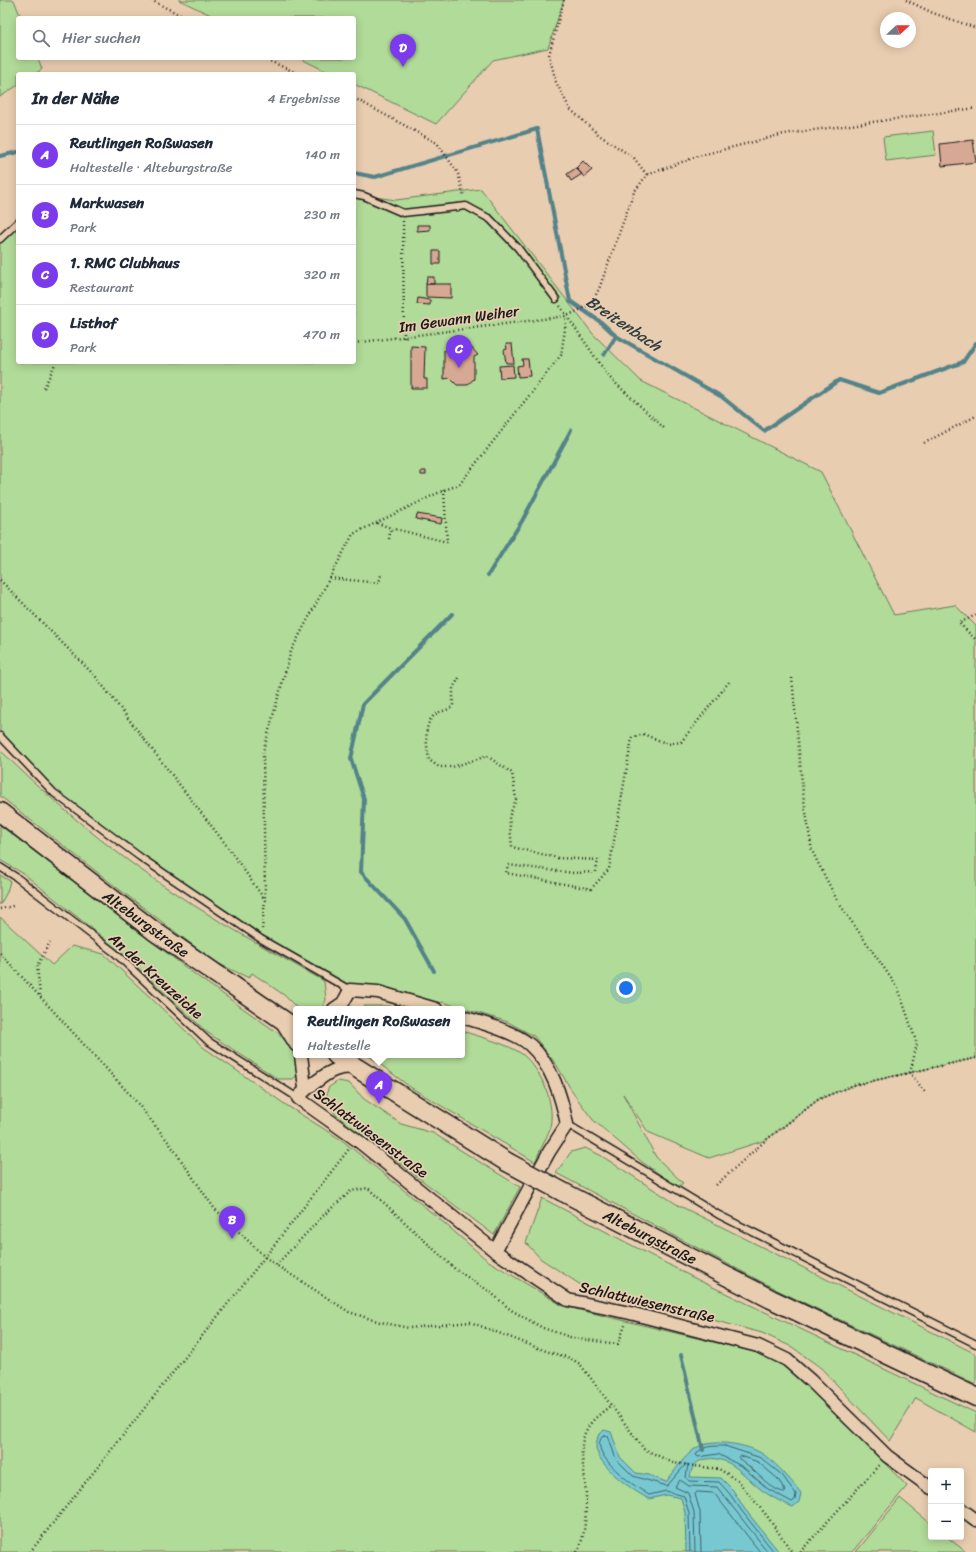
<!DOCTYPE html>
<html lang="de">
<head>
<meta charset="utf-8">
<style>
	:root { --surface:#fff; --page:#f2f2f3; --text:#1f2937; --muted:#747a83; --line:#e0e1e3; --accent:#7c3aed }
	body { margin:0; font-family:Sriracha,sans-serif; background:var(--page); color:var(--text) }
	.controls { position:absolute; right:12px; bottom:12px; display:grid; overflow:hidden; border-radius:4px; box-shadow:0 2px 10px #0003 }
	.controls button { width:36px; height:36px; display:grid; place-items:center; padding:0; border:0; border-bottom:1px solid var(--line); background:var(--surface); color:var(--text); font:20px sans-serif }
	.compass { position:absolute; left:880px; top:12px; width:36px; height:36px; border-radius:50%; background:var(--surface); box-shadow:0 2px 10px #0003; rotate:68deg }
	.you { position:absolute; left:626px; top:988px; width:14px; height:14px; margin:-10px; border:3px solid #fff; border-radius:50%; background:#1a73e8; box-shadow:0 0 0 6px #1a73e833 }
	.badge { display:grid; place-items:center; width:26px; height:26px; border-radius:50%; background:var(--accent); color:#fff; font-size:13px; font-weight:700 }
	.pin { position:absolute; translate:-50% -33px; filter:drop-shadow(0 1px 2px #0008) }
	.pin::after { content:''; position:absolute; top:21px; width:14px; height:12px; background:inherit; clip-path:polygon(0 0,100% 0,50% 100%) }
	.popup { position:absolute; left:293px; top:1006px; width:172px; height:52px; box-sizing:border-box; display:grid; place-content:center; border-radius:4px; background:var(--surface); filter:drop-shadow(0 1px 3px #0005); font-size:13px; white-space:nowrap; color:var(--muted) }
	.popup b { font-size:15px; color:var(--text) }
	.popup::after { content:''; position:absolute; left:50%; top:100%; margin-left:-8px; border:8px solid transparent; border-top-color:var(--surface) }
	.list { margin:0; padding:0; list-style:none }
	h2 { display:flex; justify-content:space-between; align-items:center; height:52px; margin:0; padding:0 16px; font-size:17px }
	h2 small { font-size:13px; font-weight:400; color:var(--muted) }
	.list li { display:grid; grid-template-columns:26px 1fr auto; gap:12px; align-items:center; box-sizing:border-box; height:60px; padding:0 16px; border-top:1px solid var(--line) }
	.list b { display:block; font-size:15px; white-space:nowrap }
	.list p { margin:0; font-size:13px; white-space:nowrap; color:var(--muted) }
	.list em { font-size:13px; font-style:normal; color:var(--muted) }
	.icon { flex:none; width:22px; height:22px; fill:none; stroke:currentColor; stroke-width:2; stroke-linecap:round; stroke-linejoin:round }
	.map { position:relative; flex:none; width:976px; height:1552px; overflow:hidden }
	.search { position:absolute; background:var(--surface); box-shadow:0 2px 10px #0003; left:16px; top:16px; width:340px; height:44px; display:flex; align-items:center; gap:10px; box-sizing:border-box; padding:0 14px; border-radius:4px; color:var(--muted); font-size:15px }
	.panel { position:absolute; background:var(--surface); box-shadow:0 2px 10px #0003; left:16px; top:72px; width:340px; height:292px; border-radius:4px }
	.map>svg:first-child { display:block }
</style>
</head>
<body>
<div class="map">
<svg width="976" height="1552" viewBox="0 0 976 1552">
	<rect width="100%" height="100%" fill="#e9cdb0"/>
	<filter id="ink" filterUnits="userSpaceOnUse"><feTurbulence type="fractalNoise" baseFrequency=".025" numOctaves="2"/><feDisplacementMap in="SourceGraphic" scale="8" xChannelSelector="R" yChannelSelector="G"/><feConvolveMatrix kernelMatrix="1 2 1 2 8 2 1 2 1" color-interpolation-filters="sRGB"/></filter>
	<g filter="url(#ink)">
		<!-- green -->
		<path fill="#b1db98" stroke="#667c5a" d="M0 0H14L21 18H18V58H38L42 69 35 74H18V85L0 97Z
			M179 0H564L548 48 493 60 436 124 354 84V74H332L299 58H354V18H217Z
			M933 131 936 155 886 161 883 137Z
			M481 189 593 334 641 381 821 472 894 615 955 605 976 626V1058L854 1085 819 1099 766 1140 709 1158 648 1132 623 1094 656 1157 683 1183 678 1187 642 1162 593 1120 573 1093 556 1064 534 1036 508 1022 442 1002 431 1007 350 990 261 939 54 793 0 736V239L18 222V362H354V194L396 200Z
			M0 750C43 792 88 832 137 867 196 910 260 945 324 981L326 1000 322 1008 298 1009 284 995 252 973 249 978 215 962 120 890 0 796Z
			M0 825 197 976 278 1033 290 1046 295 1057 298 1074 293 1079H278L208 1033 122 953 24 874 0 860Z
			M0 875 10 881 7 892 0 905Z
			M0 917 52 965 72 946 104 954 203 1047 286 1105 343 1141 436 1216 487 1260 563 1306 755 1352 783 1364 807 1384 907 1486 852 1552H0Z
			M364 1006H389L397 1009H362Z
			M462 1031C480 1037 506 1043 522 1054 542 1070 557 1106 549 1131 545 1141 539 1152 535 1162L410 1087 368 1055H462Z
			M338 1081 349 1083 364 1099 401 1124 433 1133 520 1187 494 1235 336 1115 326 1100 328 1088Z
			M585 1148 600 1155 678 1205 976 1354V1384L777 1290 556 1173 571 1152Z
			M542 1198 694 1278 976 1413V1432L916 1398 890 1441 821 1368 792 1347 762 1333 581 1285 541 1259 526 1243Z
			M900 1498 931 1524V1537H947L966 1552H856Z"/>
		<!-- water -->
		<path fill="#78c8d2" stroke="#538389" d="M604 1430 611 1432 620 1457 636 1473 649 1475 666 1482C675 1471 683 1457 696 1448 712 1438 749 1444 764 1455 779 1466 790 1479 801 1493L799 1502 793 1507C784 1503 775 1499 766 1493 747 1481 732 1455 707 1459 695 1461 692 1466 690 1477L721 1478 733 1490 744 1508 779 1552H686L685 1513 681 1498 666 1495 649 1499C633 1491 599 1467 596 1448 596 1445 597 1440 598 1436Z"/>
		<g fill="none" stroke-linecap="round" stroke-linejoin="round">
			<!-- shore -->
			<path stroke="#416165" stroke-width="1" d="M725 1446 761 1458 782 1475 796 1494 795 1500 792 1502 768 1489 743 1467 718 1454 698 1457 696 1455C701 1445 715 1446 725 1446Z
				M741 1456 758 1462 778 1479 786 1492C772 1493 752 1466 739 1459V1457Z
				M690 1552 689 1513 684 1496 666 1491 649 1495C637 1488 584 1452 604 1435L608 1436 616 1459 633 1476 667 1486 686 1464 688 1465 686 1477 689 1481 719 1482 729 1493 741 1510 774 1552
				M695 1552 694 1512 688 1493 675 1487 680 1480 689 1486 717 1487 768 1552
				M701 1552 700 1512 695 1494 697 1492 714 1493 760 1552"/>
			<!-- stream -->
			<path stroke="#538389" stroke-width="4" d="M0 156 18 152
				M354 173 375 177 537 129 570 301 602 323 616 336 722 397 764 431 839 380 879 393 963 362 976 343
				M604 355 616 336
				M488 575 522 521 571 430
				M434 971 405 919 361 872 364 799 351 759 363 704 452 614
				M681 1355 703 1450"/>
		</g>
		<!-- building -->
		<path fill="#d7a893" stroke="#1c1c1c" d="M973 140 976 162 942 166 940 144Z
			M583 161 592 170 584 177 576 168Z
			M576 168 582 174 571 181 567 174Z
			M417 225H430V230L417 231Z
			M433 251H440V264H433Z
			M427 277H434V284H426Z
			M426 284H451V298L426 297Z
			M418 298 430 300V305L417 304Z
			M506 344H512L514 363H506L504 350 507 349Z
			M411 346 425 347 424 379H427V388H411Z
			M471 347 478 355 474 357V379L467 385H457L450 378 444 379V350H450V358L459 350 467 351Z
			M522 359H528L530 376 518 377 517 366 523 365Z
			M513 365 514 377 500 378 499 366Z
			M421 471H426V475H421Z
			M417 514 442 518 441 524 416 519Z"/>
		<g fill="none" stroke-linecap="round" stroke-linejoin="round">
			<defs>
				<path id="lane" d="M354 194 364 196 403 213 466 206 490 219 518 248 556 299
					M0 239 18 222
					M0 736 54 793 140 857 261 939 350 990
					M0 867 16 877 115 953 208 1041 298 1098
					M567 1124 719 1215 976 1344"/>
				<path id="street" d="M334 1009 343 1003 350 990 378 992 436 1009
					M462 1017C480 1022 516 1032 530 1045 552 1065 561 1096 567 1124L549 1152 495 1251
					M283 1024 296 1045
					M301 1055 305 1088
					M355 1068C339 1066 330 1071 317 1081 309 1087 304 1090 298 1098L357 1140 495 1251 568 1300 630 1313 758 1346 787 1360 811 1381 887 1456 931 1488
					M961 1509 976 1520"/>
				<path id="secondary" d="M0 812 154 931 296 1029
					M336 1055 507 1162
					M563 1192 771 1299 976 1397"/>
			</defs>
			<!-- lane casing -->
			<use href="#lane" stroke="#1c1c1c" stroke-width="9"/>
			<!-- street casing -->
			<use href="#street" stroke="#1c1c1c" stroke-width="15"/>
			<!-- secondary casing -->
			<use href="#secondary" stroke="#1c1c1c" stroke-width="21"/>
			<!-- path -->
			<path stroke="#1c1c1c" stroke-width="2.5" stroke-dasharray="1 3" stroke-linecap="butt" d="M151 0 186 18
				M564 0 549 55 556 82 570 109 599 135 634 158 647 175
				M906 0 933 13 976 28
				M263 58 299 74
				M354 98 437 143 458 173 464 197
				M403 221 404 338
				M560 306 609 377 665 429
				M354 343 567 316 591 304 599 289 634 192 647 175 698 156 784 134 976 108
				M44 388 56 362
				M924 443 976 416
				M377 523 391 528
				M389 539 391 528 447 542 444 490
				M330 578 379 583 381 575
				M0 580 96 677 227 846 265 900
				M976 615 959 623 976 640
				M459 678 453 688V706C448 711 442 710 436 714 422 723 427 746 429 760L439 767H452L487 756 512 773 516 799 509 817 512 847 558 858 598 860 596 872 574 873 508 865 506 873 591 889 609 869 632 738 643 734 668 744 681 742 729 682
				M792 678 803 793 812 851 838 902 898 988 917 1044 910 1073 925 1092
				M0 909 13 906
				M262 929 265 900 263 752 291 651 353 534 444 490 459 485 561 355 567 316
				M0 953 134 1099 170 1144 214 1208 265 1257 276 1265 349 1312 380 1322 409 1328 470 1322 546 1351 570 1358 580 1364 644 1449 673 1463 719 1469 737 1480 767 1516 792 1552
				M40 995 37 966 50 942
				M716 1185 766 1140 819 1099 854 1085 976 1058
				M276 1265 324 1215 351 1191 368 1188 455 1269 489 1291 511 1310 543 1328 573 1338 618 1344 626 1323
				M30 1552 265 1257 349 1149
				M577 1552C587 1536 587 1498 585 1480 583 1462 578 1445 587 1429 592 1419 603 1412 611 1405
				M800 1552 879 1465"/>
			<!-- lane -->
			<use href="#lane" stroke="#e9cdb0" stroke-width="6"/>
			<!-- street -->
			<use href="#street" stroke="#e9cdb0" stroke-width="12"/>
			<!-- secondary -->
			<use href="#secondary" stroke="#e9cdb0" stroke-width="18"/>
			<defs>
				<path id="secondary-bridge" d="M507 1162 563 1192"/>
			</defs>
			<!-- secondary-bridge casing -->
			<use href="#secondary-bridge" stroke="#1c1c1c" stroke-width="21" stroke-linecap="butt"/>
			<!-- secondary-bridge -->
			<use href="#secondary-bridge" stroke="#e9cdb0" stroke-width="18"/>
		</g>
	</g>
	<g text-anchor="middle" stroke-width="3.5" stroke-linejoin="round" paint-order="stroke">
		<!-- street labels -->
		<g font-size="15" fill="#1c1c1c" stroke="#e9cdb0">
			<text transform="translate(459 319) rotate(-8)" y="5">Im Gewann Weiher</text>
			<text transform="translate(146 924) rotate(36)" y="5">Alteburgstraße</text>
			<text transform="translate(156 976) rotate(42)" y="5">An der Kreuzeiche</text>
			<text transform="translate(371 1133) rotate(37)" y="5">Schlattwiesenstraße</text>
			<text transform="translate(650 1237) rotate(27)" y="5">Alteburgstraße</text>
			<text transform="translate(647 1302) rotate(13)" y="5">Schlattwiesenstraße</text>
		</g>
		<!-- water labels -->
		<g font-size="16" font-style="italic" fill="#2e3e40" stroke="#e9cdb0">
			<text transform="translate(624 323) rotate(34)" y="6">Breitenbach</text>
		</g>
	</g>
</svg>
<div class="controls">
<button>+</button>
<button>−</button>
</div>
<svg class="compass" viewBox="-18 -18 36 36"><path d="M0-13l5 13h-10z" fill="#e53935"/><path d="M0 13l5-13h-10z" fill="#747a83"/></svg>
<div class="you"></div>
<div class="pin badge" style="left:379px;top:1104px">A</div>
<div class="popup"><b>Reutlingen Roßwasen</b>Haltestelle</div>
<div class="pin badge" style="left:232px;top:1239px">B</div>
<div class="pin badge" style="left:459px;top:368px">C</div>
<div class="pin badge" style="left:403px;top:67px">D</div>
<div class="search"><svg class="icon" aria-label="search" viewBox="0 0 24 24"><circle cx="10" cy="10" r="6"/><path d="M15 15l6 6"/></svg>Hier suchen</div>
<section class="panel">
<h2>In der Nähe<small>4 Ergebnisse</small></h2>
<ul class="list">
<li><span class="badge">A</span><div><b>Reutlingen Roßwasen</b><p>Haltestelle · Alteburgstraße</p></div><em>140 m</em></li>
<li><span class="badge">B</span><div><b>Markwasen</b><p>Park</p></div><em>230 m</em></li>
<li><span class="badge">C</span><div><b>1. RMC Clubhaus</b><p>Restaurant</p></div><em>320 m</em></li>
<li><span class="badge">D</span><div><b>Listhof</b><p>Park</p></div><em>470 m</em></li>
</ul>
</section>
</div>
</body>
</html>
